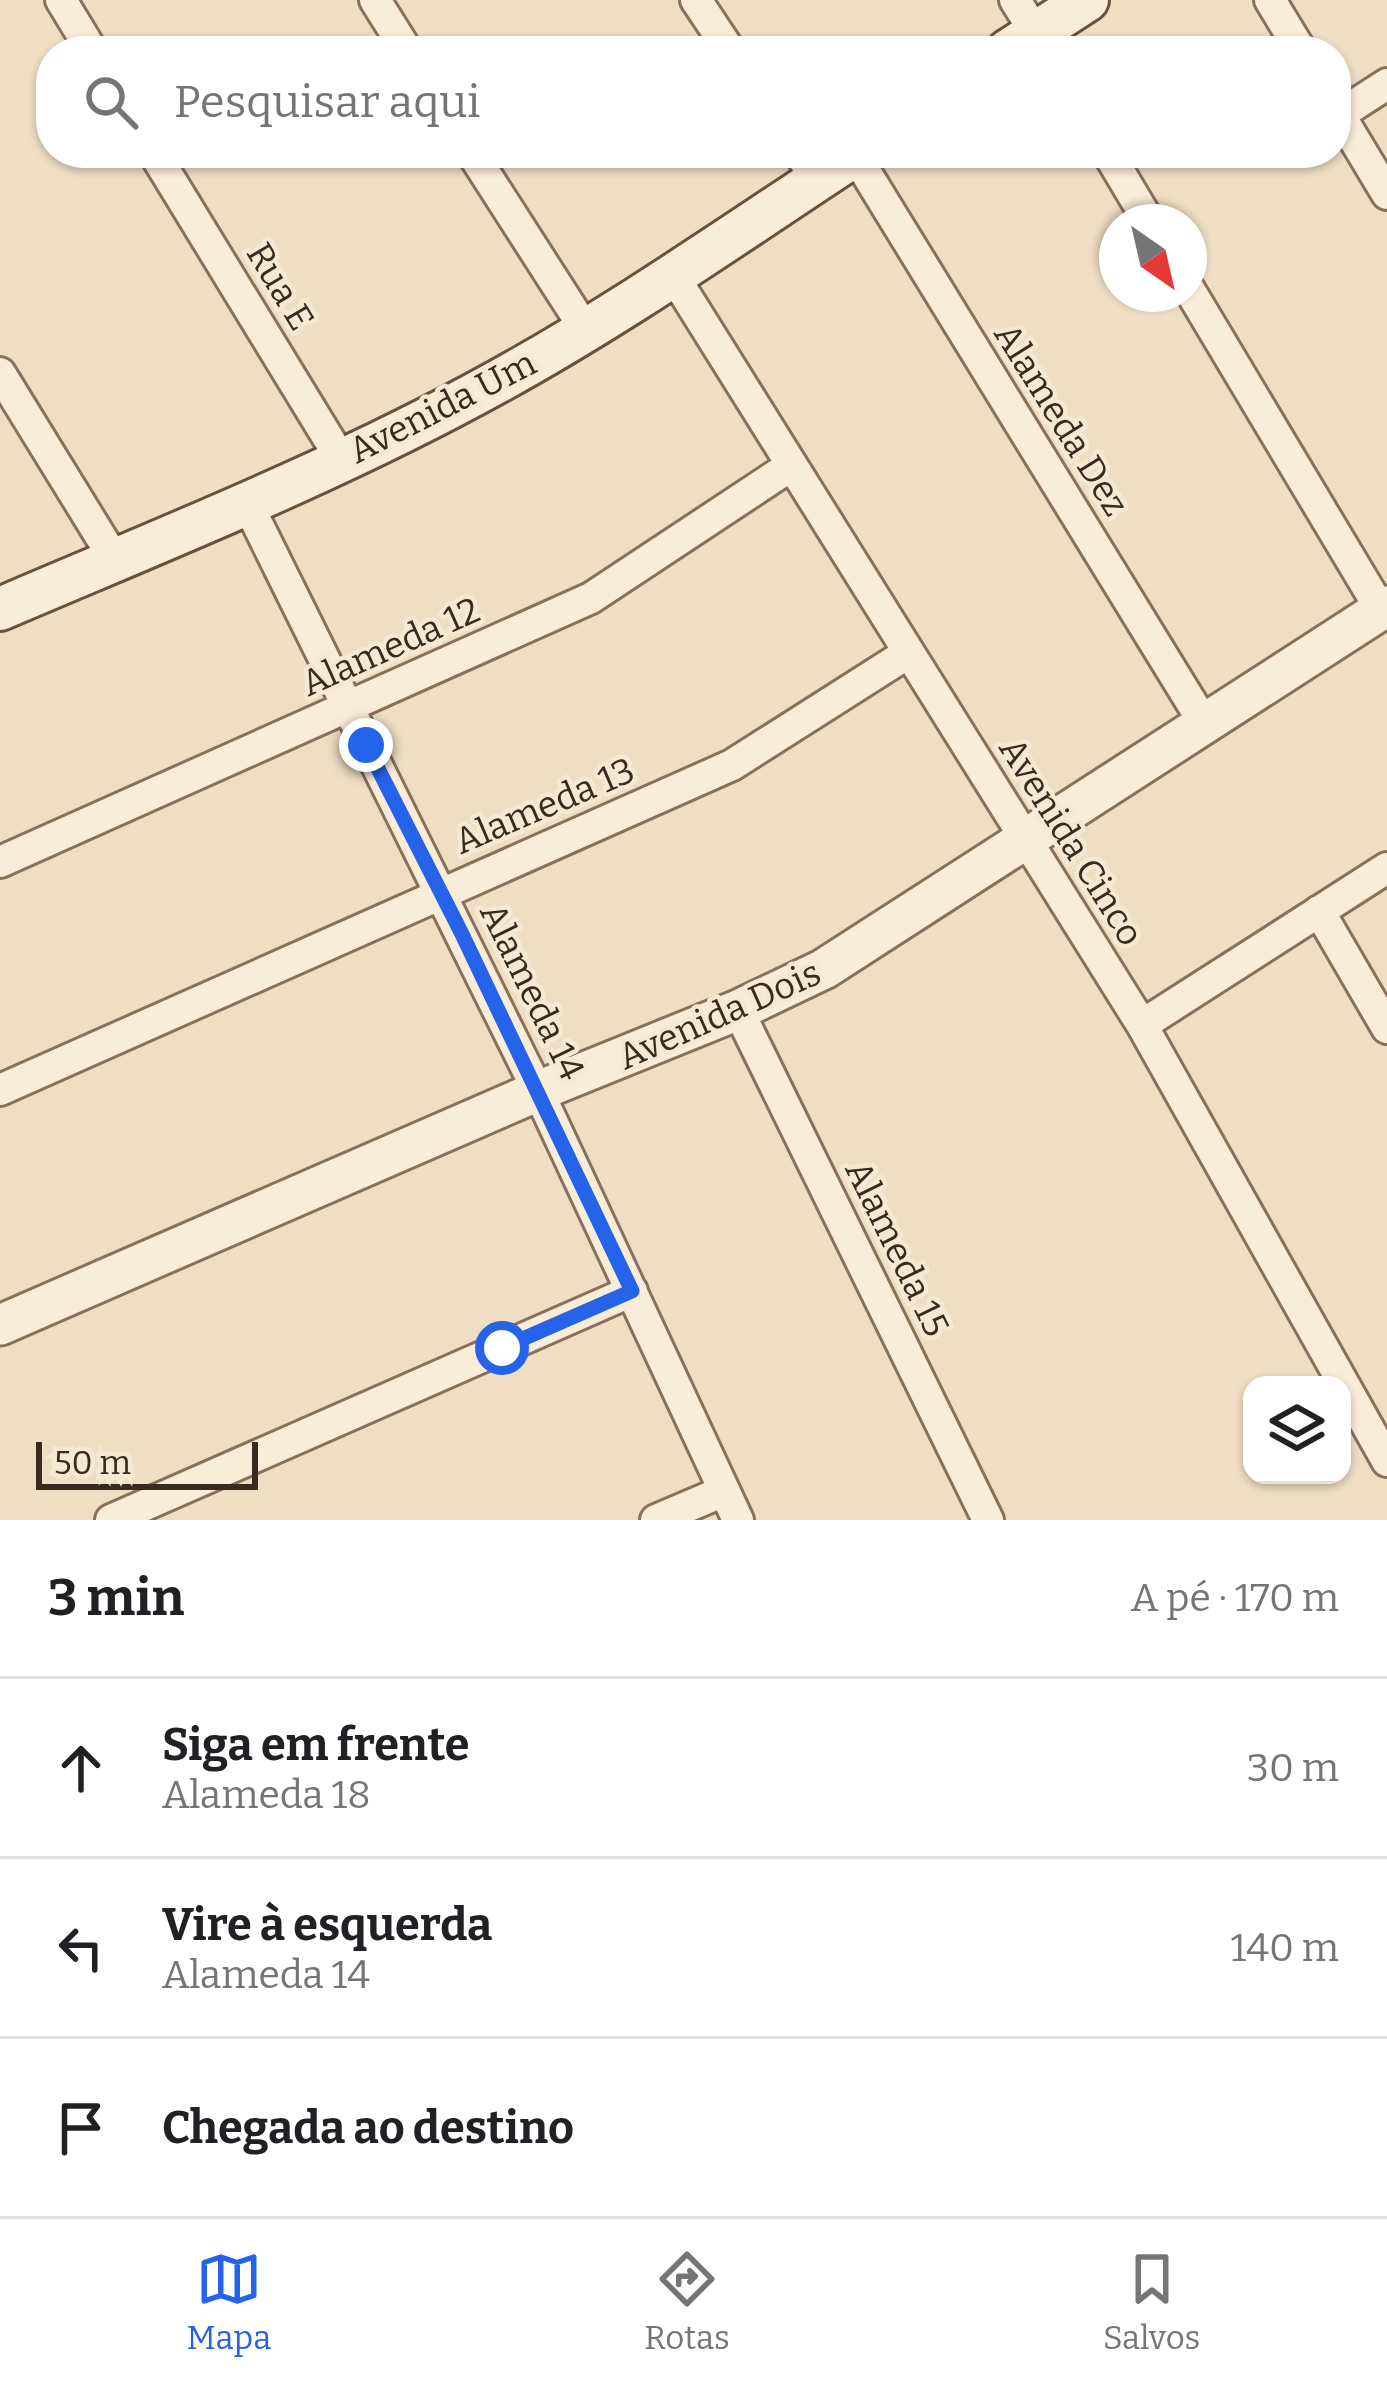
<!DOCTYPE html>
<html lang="pt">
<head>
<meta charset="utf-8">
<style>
	:root { --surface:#fff; --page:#f6f6f6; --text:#202124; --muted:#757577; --line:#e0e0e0; --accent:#2563eb }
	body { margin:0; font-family:Bitter,serif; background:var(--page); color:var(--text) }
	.controls { position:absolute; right:36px; bottom:36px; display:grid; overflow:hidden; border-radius:24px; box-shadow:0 3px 9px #0004 }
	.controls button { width:108px; height:108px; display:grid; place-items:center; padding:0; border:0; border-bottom:3px solid var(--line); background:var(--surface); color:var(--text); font:60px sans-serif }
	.compass { position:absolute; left:1099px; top:204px; width:108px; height:108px; border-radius:50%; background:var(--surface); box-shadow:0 3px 9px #0004; rotate:146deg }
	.scale { position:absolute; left:36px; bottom:30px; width:222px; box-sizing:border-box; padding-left:12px; border:6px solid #3a291e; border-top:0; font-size:33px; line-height:42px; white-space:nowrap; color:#3a291e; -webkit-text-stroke:9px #f6e9d4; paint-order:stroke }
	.stop { position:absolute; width:36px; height:36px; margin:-27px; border:9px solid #2563eb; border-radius:50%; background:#fff }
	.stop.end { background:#2563eb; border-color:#fff; box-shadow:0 3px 12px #0008 }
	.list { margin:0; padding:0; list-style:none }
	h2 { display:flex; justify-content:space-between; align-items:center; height:156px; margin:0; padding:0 48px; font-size:51px }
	h2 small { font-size:39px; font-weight:400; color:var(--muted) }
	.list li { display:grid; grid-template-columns:78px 1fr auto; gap:36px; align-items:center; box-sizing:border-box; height:180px; padding:0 48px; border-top:3px solid var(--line) }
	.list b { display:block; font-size:45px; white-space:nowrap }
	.list p { margin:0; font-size:39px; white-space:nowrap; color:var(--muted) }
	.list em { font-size:39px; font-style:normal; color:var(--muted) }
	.icon { flex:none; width:66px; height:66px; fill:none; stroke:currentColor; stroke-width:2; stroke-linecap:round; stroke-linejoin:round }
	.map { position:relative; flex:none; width:1387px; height:1520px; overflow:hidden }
	.search { position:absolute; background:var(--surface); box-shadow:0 3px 9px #0004; left:36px; right:36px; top:36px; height:132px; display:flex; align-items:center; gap:30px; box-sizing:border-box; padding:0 42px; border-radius:48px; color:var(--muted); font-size:45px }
	.sheet { height:696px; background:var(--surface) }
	nav { display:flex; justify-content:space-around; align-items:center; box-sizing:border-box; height:168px; border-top:3px solid var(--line); background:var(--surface); font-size:33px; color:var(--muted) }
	nav a { display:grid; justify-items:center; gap:6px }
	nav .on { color:var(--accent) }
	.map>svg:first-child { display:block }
</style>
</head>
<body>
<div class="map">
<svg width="1387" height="1520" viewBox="0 0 1387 1520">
	<rect width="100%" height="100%" fill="#efdec4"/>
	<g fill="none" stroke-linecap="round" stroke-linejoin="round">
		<defs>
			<path id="minor" d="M61 0 92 51
				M375 0 407 51
				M696 0 730 51
				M1015 0 1047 51
				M1270 0 1301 51
				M1336 109 1387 194
				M1339 115 1387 84
				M154 153 341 459
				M472 153 585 329
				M799 153 817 179
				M1108 153 1149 222
				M855 155 1204 723
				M673 275 1142 1025 1387 1461
				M1189 289 1381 610
				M0 373 115 560
				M246 501 538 1091 738 1520
				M0 862 591 598 792 465
				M1319 911 1387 1028
				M738 1010 988 1520
				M1142 1025 1387 868
				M0 1090 732 765 908 653
				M111 1520 632 1291
				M656 1520 724 1491"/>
			<path id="tertiary" d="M0 1325 538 1091 738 1010 824 969 1387 606"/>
			<path id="secondary" d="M1008 51 1087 0
				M0 609C166 538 338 470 497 382 621 314 739 231 858 153"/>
		</defs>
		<!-- minor casing -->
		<use href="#minor" stroke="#8a6f5a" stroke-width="36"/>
		<!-- tertiary casing -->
		<use href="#tertiary" stroke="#8a6f5a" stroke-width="45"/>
		<!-- secondary casing -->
		<use href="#secondary" stroke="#6c503d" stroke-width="48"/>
		<!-- minor -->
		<use href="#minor" stroke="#f9ecd8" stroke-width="30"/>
		<!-- tertiary -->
		<use href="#tertiary" stroke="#f9ecd8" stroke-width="39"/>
		<!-- secondary -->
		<use href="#secondary" stroke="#f9ecd8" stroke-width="42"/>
	</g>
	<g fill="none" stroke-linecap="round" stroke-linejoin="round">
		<!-- route -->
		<path stroke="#2563eb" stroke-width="15" d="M366 745 461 932 632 1291 502 1348"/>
	</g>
	<g text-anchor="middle" stroke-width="9" stroke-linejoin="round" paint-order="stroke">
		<!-- street labels -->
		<g font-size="36" fill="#3a291e" stroke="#f6e9d4">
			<text transform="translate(281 286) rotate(59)" y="13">Rua E</text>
			<text transform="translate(442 406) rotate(-27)" y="13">Avenida Um</text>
			<text transform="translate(1062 419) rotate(58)" y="13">Alameda Dez</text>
			<text transform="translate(390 646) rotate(-24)" y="13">Alameda 12</text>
			<text transform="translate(544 805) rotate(-23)" y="13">Alameda 13</text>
			<text transform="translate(1072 841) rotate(58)" y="13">Avenida Cinco</text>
			<text transform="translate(533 991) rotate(64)" y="13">Alameda 14</text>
			<text transform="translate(719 1014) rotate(-24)" y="13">Avenida Dois</text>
			<text transform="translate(898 1248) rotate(64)" y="13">Alameda 15</text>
		</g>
	</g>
</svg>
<div class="controls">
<button><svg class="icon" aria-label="layers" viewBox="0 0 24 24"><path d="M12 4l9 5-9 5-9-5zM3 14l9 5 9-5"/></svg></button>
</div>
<svg class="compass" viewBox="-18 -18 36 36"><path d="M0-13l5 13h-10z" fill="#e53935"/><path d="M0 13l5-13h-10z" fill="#757577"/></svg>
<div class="scale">50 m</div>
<div class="stop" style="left:502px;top:1348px"></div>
<div class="stop end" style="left:366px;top:745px"></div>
<div class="search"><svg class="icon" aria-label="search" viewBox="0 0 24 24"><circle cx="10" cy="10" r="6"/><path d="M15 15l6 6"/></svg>Pesquisar aqui</div>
</div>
<section class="sheet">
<h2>3 min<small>A pé · 170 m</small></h2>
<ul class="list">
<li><svg class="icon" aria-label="ahead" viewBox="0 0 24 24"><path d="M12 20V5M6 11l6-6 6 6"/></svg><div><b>Siga em frente</b><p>Alameda 18</p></div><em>30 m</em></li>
<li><svg class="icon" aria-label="left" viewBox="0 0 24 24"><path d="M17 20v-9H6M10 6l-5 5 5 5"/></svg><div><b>Vire à esquerda</b><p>Alameda 14</p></div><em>140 m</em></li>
<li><svg class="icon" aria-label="arrive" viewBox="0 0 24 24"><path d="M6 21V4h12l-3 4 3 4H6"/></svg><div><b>Chegada ao destino</b></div></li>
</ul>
</section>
<nav>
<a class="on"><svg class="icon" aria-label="map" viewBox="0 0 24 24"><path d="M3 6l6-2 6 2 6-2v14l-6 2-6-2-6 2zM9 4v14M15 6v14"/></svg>Mapa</a>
<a><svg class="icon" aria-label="directions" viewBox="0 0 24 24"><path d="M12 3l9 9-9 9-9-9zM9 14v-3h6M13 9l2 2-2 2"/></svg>Rotas</a>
<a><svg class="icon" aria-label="saved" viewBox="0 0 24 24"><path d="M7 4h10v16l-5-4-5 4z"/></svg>Salvos</a>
</nav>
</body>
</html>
